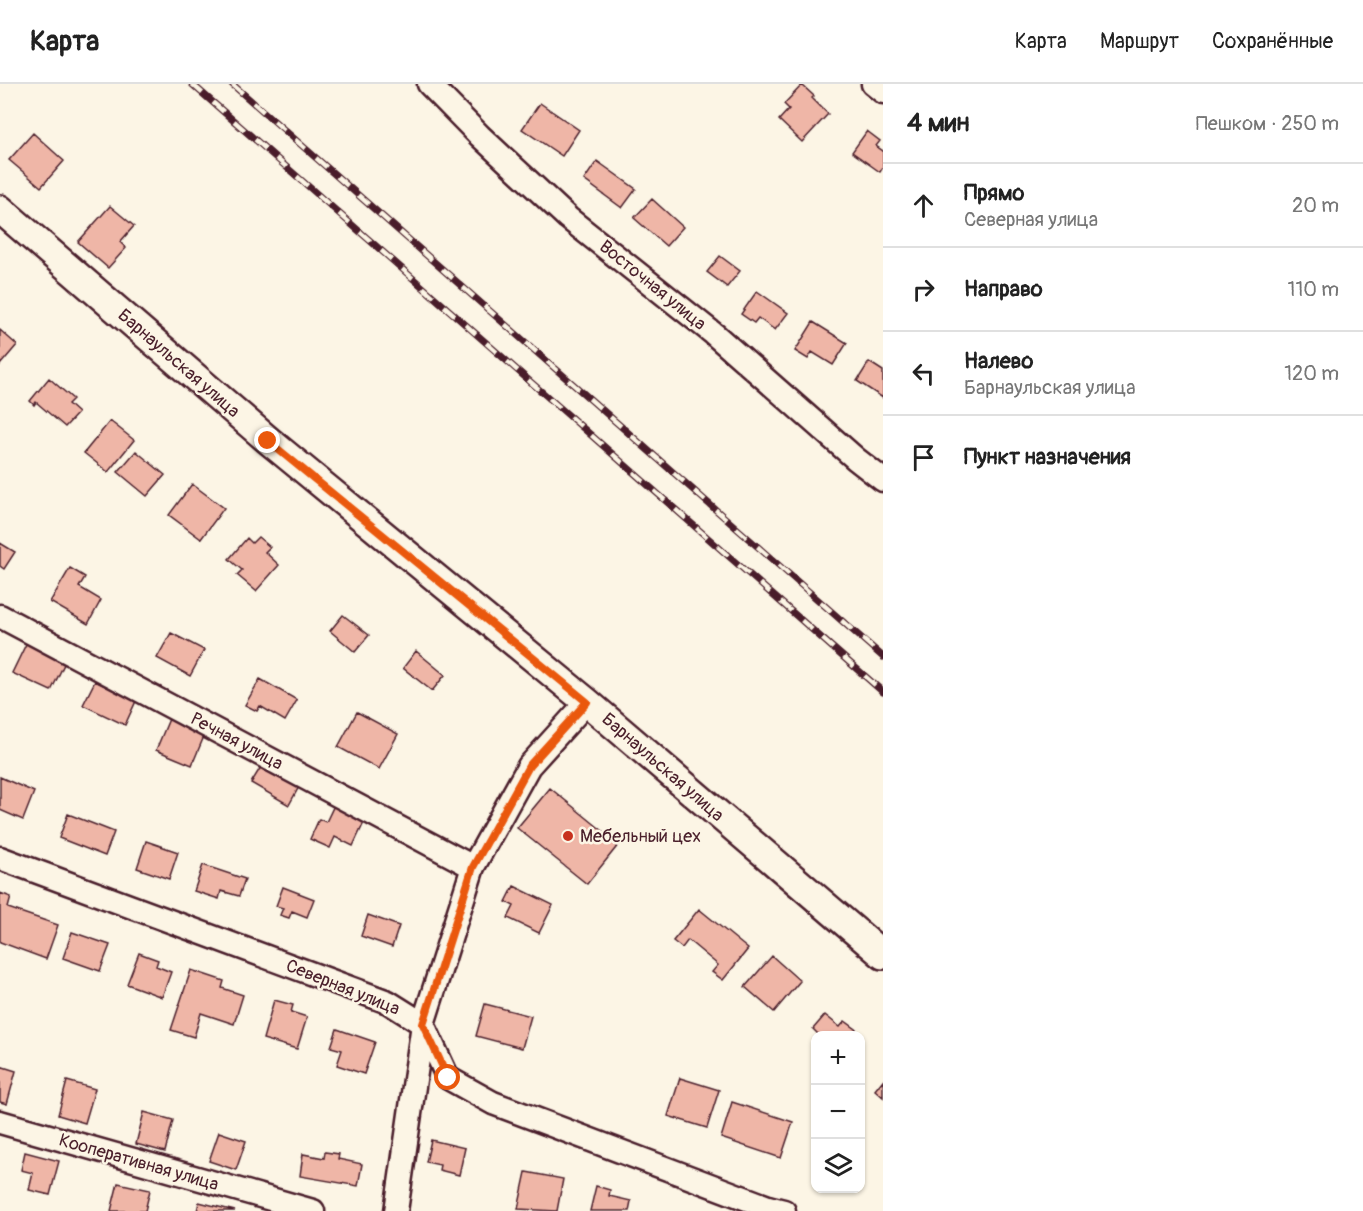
<!DOCTYPE html>
<html lang="ru">
<head>
<meta charset="utf-8">
<style>
	:root { --surface:#fff; --page:#f2f2f2; --text:#222; --muted:#767676; --line:#e0e0e0 }
	body { margin:0; font-family:Pangolin,sans-serif; background:var(--page); color:var(--text) }
	.controls { position:absolute; right:18px; bottom:18px; display:grid; overflow:hidden; border-radius:12px; box-shadow:0 2px 4px #0004 }
	.controls button { width:54px; height:54px; display:grid; place-items:center; padding:0; border:0; border-bottom:2px solid var(--line); background:var(--surface); color:var(--text); font:30px sans-serif }
	.stop { position:absolute; width:18px; height:18px; margin:-14px; border:4px solid #ea580c; border-radius:50%; background:#fff }
	.stop.end { background:#ea580c; border-color:#fff; box-shadow:0 2px 6px #0008 }
	.list { margin:0; padding:0; list-style:none }
	h2 { display:flex; justify-content:space-between; align-items:center; height:78px; margin:0; padding:0 24px; font-size:26px }
	h2 small { font-size:20px; font-weight:400; color:var(--muted) }
	.list li { display:grid; grid-template-columns:39px 1fr auto; gap:18px; align-items:center; box-sizing:border-box; height:84px; padding:0 24px; border-top:2px solid var(--line) }
	.list b { display:block; font-size:22px; white-space:nowrap }
	.list p { margin:0; font-size:20px; white-space:nowrap; color:var(--muted) }
	.list em { font-size:20px; font-style:normal; color:var(--muted) }
	.icon { flex:none; width:33px; height:33px; fill:none; stroke:currentColor; stroke-width:2; stroke-linecap:round; stroke-linejoin:round }
	.map { position:relative; flex:none; width:883px; height:1127px; overflow:hidden }
	header { display:flex; align-items:center; gap:36px; box-sizing:border-box; height:84px; padding:0 30px; background:var(--surface); border-bottom:2px solid var(--line) }
	header strong { font-size:28px }
	nav { display:flex; gap:33px; margin-inline-start:auto; font-size:21px }
	main { display:flex }
	aside { flex:1; background:var(--surface) }
	.map>svg:first-child { display:block }
</style>
</head>
<body>
<header>
<strong>Карта</strong>
<nav><a>Карта</a><a>Маршрут</a><a>Сохранённые</a></nav>
</header>
<main>
<div class="map">
<svg width="883" height="1127" viewBox="0 0 883 1127">
	<rect width="100%" height="100%" fill="#fcf5e5"/>
	<filter id="ink" filterUnits="userSpaceOnUse"><feTurbulence type="fractalNoise" baseFrequency=".0167" numOctaves="2"/><feDisplacementMap in="SourceGraphic" scale="12" xChannelSelector="R" yChannelSelector="G"/><feConvolveMatrix kernelMatrix="1 2 1 2 8 2 1 2 1" color-interpolation-filters="sRGB"/></filter>
	<g filter="url(#ink)">
		<!-- building -->
		<path fill="#efb6a7" stroke="#4a1f2b" stroke-width="1.5" d="M802 1 814 12 812 14 828 30 802 58 779 36 789 25 784 20Z
			M540 19 579 46 562 72 522 45Z
			M867 47 880 57 876 62 883 67V83L880 88 852 68Z
			M33 49 64 77 41 103 9 76Z
			M597 77 636 105 622 124 584 96Z
			M652 115 683 143 666 162 634 134Z
			M110 122 134 142 120 158 126 164 108 184 78 158Z
			M720 172 740 187 727 203 707 188Z
			M757 207 788 229 775 246 758 234 754 239 741 230Z
			M813 238 847 259 833 281 812 268 808 275 795 267Z
			M0 246 17 261 0 281Z
			M869 278 883 287V314L857 297Z
			M49 294 73 315 68 320 78 329 65 343 36 318 34 321 30 317Z
			M110 337 134 356 108 388 84 369Z
			M136 367 165 391 147 412 118 388Z
			M192 400 224 424 201 455 169 431Z
			M258 453 270 463 265 468 279 481 256 507 237 491 242 486 229 475 247 454 252 459Z
			M0 459 15 468 4 485 0 482Z
			M70 484 85 493 79 503 101 516 88 540 50 518Z
			M343 531 369 551 355 568 330 547Z
			M171 549 204 566 190 592 157 574Z
			M27 558 66 576 51 607 12 589Z
			M416 567 445 591 432 607 403 584Z
			M260 595 297 616 285 637 260 622 257 627 245 621Z
			M95 597 136 617 125 641 83 621Z
			M357 628 398 650 379 685 338 663Z
			M169 635 205 650 192 681 156 666Z
			M264 678 301 699 289 721 251 699Z
			M0 693 34 708 23 736 0 726Z
			M550 704 619 760 587 800 517 744Z
			M336 717 367 732 353 762 335 753 330 764 310 755 319 735 326 738Z
			M68 730 114 748 105 772 59 754Z
			M146 757 178 768 169 795 137 784Z
			M203 781 245 795 239 812 221 807 219 815 194 807Z
			M514 802 553 821 539 849 508 834 514 822 506 818Z
			M283 803 314 815 307 833 292 827 289 834 280 831 283 824 276 822Z
			M0 809 11 813 8 824 58 841 46 875 0 858Z
			M699 825 748 865 723 896 712 888 718 881 688 856 682 864 673 857Z
			M368 831 399 842 392 863 361 852Z
			M72 848 110 861 100 887 63 874Z
			M139 869 158 876 156 882 171 888 162 913 127 900Z
			M772 872 800 897 774 928 745 903Z
			M191 886 224 897 222 904 243 911 234 940 201 929 194 953 171 946Z
			M274 916 293 921 291 928 307 933 297 965 263 955Z
			M485 920 531 932 522 964 476 952Z
			M825 931 840 943 845 937 856 945 851 952H820L813 945Z
			M337 945 375 958 364 990 337 981 342 966 331 963Z
			M0 982 16 987 7 1020 0 1018Z
			M680 994 719 1006 707 1044 668 1032Z
			M883 996V1013L875 1006Z
			M67 997 95 1005 85 1039 58 1031Z
			M732 1018 793 1038 781 1074 721 1054Z
			M144 1028 173 1036 165 1068 136 1060Z
			M219 1048 246 1057 236 1086 209 1077Z
			M431 1056 465 1064 459 1091 439 1086 440 1081 426 1078Z
			M25 1068 59 1077 50 1111 29 1106 33 1089 21 1086Z
			M325 1068 339 1070 338 1075 362 1080 358 1102 300 1092 303 1070 324 1074Z
			M526 1088 563 1095 557 1127 518 1125Z
			M118 1099 150 1106 145 1127H111Z
			M596 1102 610 1106 609 1112 631 1117 629 1127H590Z
			M199 1118 235 1127H197Z"/>
		<g fill="none" stroke-linecap="round" stroke-linejoin="round">
			<defs>
				<path id="minor" d="M429 0 480 52 568 134 714 250 856 375 883 396
					M873 0 883 8
					M0 532 473 783
					M0 774 388 918 423 940 448 994 493 1019 768 1123 784 1127
					M0 1038 313 1127
					M396 1127 423 940 473 783 529 682 587 618"/>
				<path id="tertiary" d="M0 125 268 356 587 618 883 871"/>
			</defs>
			<!-- minor casing -->
			<use href="#minor" stroke="#4a1f2b" stroke-width="27"/>
			<!-- tertiary casing -->
			<use href="#tertiary" stroke="#4a1f2b" stroke-width="32"/>
			<!-- minor -->
			<use href="#minor" stroke="#fcf5e5" stroke-width="22"/>
			<!-- tertiary -->
			<use href="#tertiary" stroke="#fcf5e5" stroke-width="27"/>
			<defs>
				<path id="rail" d="M192 0 883 608
					M232 0 883 573"/>
			</defs>
			<!-- rail casing -->
			<use href="#rail" stroke="#4a1f2b" stroke-width="7"/>
			<!-- rail -->
			<use href="#rail" stroke="#fcf5e5" stroke-width="4.5" stroke-dasharray="14" stroke-linecap="butt"/>
		</g>
	</g>
	<g fill="none" stroke-linecap="round" stroke-linejoin="round" filter="url(#ink)">
		<!-- route -->
		<path stroke="#ea580c" stroke-width="8" d="M268 357 587 618 529 682 473 783 423 940 448 994"/>
	</g>
	<!-- markers -->
	<circle fill="#c8321e" stroke="#fcf5e5" stroke-width="2" cx="568" cy="752" r="6"/>
	<g text-anchor="middle" stroke-width="5" stroke-linejoin="round" paint-order="stroke">
		<!-- street labels -->
		<g font-size="18" fill="#4a1f2b" stroke="#fcf5e5">
			<text transform="translate(653 201) rotate(39)" y="6">Восточная улица</text>
			<text transform="translate(179 279) rotate(41)" y="6">Барнаульская улица</text>
			<text transform="translate(237 657) rotate(28)" y="6">Речная улица</text>
			<text transform="translate(663 683) rotate(41)" y="6">Барнаульская улица</text>
			<text transform="translate(343 903) rotate(22)" y="6">Северная улица</text>
			<text transform="translate(139 1078) rotate(16)" y="6">Кооперативная улица</text>
		</g>
		<!-- poi labels -->
		<g font-size="18" fill="#4a1f2b" stroke="#fcf5e5" text-anchor="start">
			<text x="580" y="758">Мебельный цех</text>
		</g>
	</g>
</svg>
<div class="controls">
<button>+</button>
<button>−</button>
<button><svg class="icon" aria-label="layers" viewBox="0 0 24 24"><path d="M12 4l9 5-9 5-9-5zM3 14l9 5 9-5"/></svg></button>
</div>
<div class="stop" style="left:448px;top:994px"></div>
<div class="stop end" style="left:268px;top:357px"></div>
</div>
<aside>
<h2>4 мин<small>Пешком · 250 m</small></h2>
<ul class="list">
<li><svg class="icon" aria-label="ahead" viewBox="0 0 24 24"><path d="M12 20V5M6 11l6-6 6 6"/></svg><div><b>Прямо</b><p>Северная улица</p></div><em>20 m</em></li>
<li><svg class="icon" aria-label="right" viewBox="0 0 24 24"><path d="M7 20v-9h11M14 6l5 5-5 5"/></svg><div><b>Направо</b></div><em>110 m</em></li>
<li><svg class="icon" aria-label="left" viewBox="0 0 24 24"><path d="M17 20v-9H6M10 6l-5 5 5 5"/></svg><div><b>Налево</b><p>Барнаульская улица</p></div><em>120 m</em></li>
<li><svg class="icon" aria-label="arrive" viewBox="0 0 24 24"><path d="M6 21V4h12l-3 4 3 4H6"/></svg><div><b>Пункт назначения</b></div></li>
</ul>
</aside>
</main>
</body>
</html>
